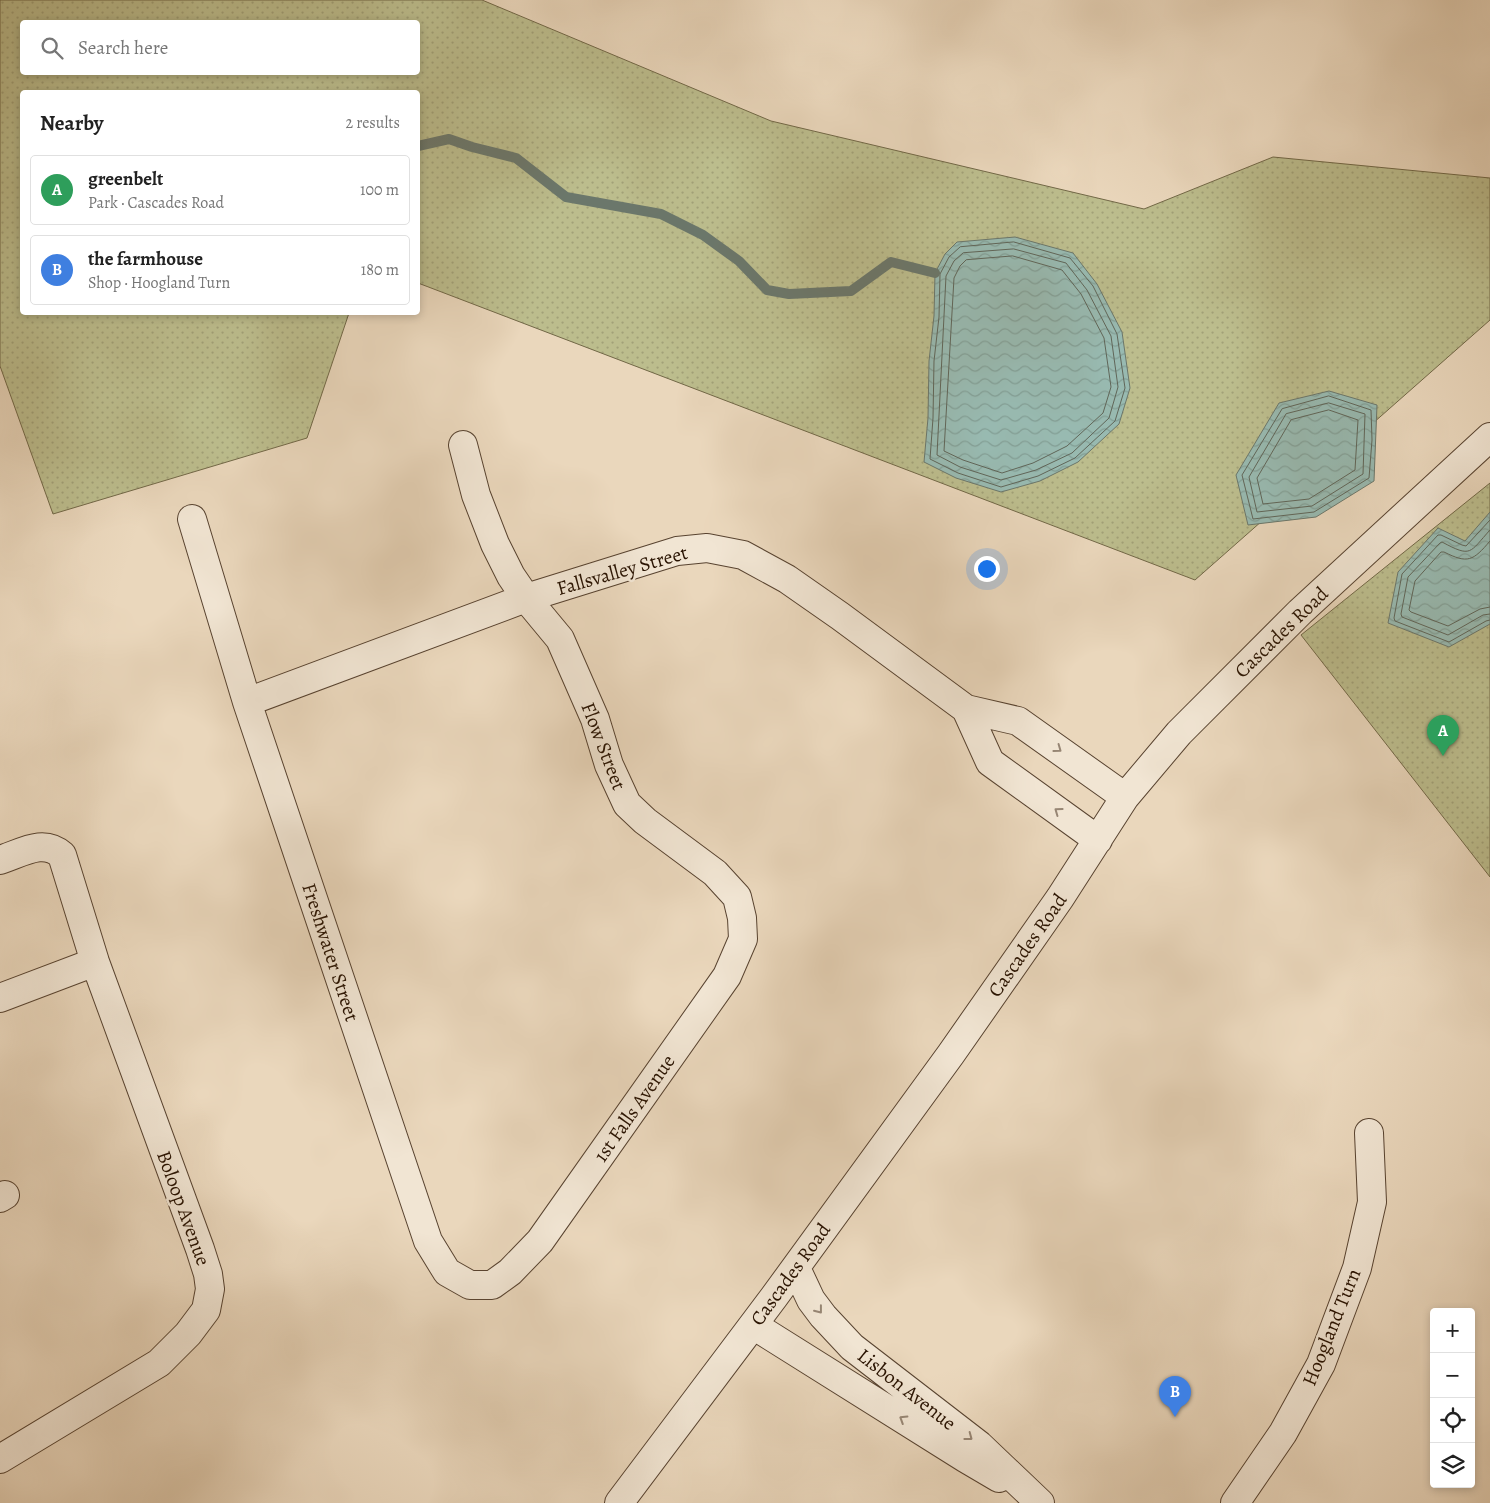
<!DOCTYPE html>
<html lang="en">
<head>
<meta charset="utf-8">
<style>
	:root { --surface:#fff; --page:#f6f6f6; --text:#222; --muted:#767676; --line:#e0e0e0; --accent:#8f2418 }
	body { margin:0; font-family:Alegreya,serif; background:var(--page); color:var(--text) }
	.controls { position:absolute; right:15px; bottom:15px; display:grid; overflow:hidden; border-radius:5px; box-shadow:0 2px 8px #0003 }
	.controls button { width:45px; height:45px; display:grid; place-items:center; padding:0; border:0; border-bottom:1px solid var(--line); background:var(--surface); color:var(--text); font:25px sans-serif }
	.you { position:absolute; left:986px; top:568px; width:18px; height:18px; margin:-12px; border:4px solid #fff; border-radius:50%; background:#1a73e8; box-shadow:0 0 0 8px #1a73e833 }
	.badge { display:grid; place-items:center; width:32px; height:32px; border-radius:50%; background:var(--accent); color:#fff; font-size:16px; font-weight:700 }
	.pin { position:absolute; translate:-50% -41px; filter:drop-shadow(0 1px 2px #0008) }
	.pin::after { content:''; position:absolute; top:26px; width:18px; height:15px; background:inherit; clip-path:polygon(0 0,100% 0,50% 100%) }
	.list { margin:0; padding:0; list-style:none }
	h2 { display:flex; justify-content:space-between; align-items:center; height:65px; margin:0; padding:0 20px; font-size:21px }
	h2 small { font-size:16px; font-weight:400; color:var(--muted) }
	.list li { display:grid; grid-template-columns:32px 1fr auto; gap:15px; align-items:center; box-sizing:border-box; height:70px; margin:0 10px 10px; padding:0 10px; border:1px solid var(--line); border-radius:5px }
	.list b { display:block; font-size:19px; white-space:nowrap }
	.list p { margin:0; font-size:16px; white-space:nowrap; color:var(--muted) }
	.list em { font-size:16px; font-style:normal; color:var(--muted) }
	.icon { flex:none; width:28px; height:28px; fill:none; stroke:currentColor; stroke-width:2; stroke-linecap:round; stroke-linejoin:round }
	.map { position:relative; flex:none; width:1490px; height:1503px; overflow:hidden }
	.search { position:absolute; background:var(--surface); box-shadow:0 2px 8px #0003; left:20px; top:20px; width:400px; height:55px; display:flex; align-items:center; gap:12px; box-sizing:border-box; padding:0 18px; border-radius:5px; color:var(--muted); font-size:19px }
	.panel { position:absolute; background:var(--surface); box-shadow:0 2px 8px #0003; left:20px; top:90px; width:400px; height:225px; border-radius:5px }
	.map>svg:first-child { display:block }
</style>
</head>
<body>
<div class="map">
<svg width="1490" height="1503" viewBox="0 0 1490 1503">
	<defs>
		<pattern id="park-dots" width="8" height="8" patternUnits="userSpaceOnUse" patternTransform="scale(1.25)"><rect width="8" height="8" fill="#bcbd8d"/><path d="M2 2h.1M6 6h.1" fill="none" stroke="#a2a178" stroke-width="1.8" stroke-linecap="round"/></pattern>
		<pattern id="water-waves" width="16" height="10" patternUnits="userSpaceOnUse" patternTransform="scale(1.25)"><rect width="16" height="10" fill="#98bab1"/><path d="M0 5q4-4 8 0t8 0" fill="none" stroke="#839f96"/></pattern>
	</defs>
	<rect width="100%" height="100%" fill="#ead7bc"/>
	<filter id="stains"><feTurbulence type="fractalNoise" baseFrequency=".004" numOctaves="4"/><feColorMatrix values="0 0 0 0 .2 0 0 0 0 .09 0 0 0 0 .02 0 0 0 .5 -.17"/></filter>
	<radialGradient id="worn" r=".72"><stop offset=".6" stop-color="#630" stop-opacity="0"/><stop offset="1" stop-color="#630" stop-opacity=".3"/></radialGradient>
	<!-- park -->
	<path fill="url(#park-dots)" stroke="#726847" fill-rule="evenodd" d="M0 0H482L771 121 1144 209 1273 157 1490 178V320L1195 580 418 283V92H22V312L349 313 307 438 53 514 0 366ZM22 22H418V72H22Z
		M1490 483V877L1301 635Z"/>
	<!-- water -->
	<path fill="url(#water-waves)" stroke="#6b776b" d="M1015 237 1073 253 1097 284 1122 332 1130 388 1119 424 1078 462 1040 481 1001 492 956 478 924 462 928 418 929 361 934 316 935 273 945 254 957 242Z
		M1329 391 1377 405 1374 481 1316 517 1248 525 1236 475 1279 403Z
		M1490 512V624L1449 647 1388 623 1398 572 1438 528 1465 541Z"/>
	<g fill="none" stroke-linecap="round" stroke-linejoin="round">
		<!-- shore -->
		<path stroke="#606659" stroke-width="1" d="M1014 242 1070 258 1093 286 1117 334 1125 388 1115 421 1075 458 1038 476 1001 487 958 473 930 459 933 418 934 361 939 317 940 274 949 257 960 247Z
			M1014 249 1066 263 1087 290 1111 336 1118 387 1109 418 1072 453 1036 470 1001 480 960 467 937 455 946 276 954 261 963 253Z
			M1013 256 1062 270 1081 294 1104 338 1111 387 1103 413 1067 446 1033 463 1002 473 963 460 944 451 954 278 960 266 966 260Z
			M1329 396 1371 410 1372 440 1369 478 1314 512 1253 519 1242 475 1282 409Z
			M1329 403 1365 414 1363 474 1312 506 1257 512 1249 477 1286 414Z
			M1329 410 1358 420 1355 470 1309 499 1263 504 1257 478 1291 420Z
			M1490 520 1466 546 1462 545 1441 535H1438L1402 574 1394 618 1395 621 1449 642 1486 621 1490 620
			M1490 530C1469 553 1472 558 1442 542L1440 543 1408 577 1401 614 1402 617 1448 635 1483 615 1490 614
			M1490 541C1473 561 1468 564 1444 552H1441L1415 581 1409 610 1411 612 1448 626 1480 609 1490 607"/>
		<!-- stream -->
		<path stroke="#6b776b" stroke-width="10" d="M418 146 449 139 472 147 516 158 566 197 661 214 703 235 739 261 767 290 789 294 851 291 891 262 935 273"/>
		<defs>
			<path id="minor" d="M192 519 247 702 428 1241 447 1272 470 1285H492L510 1272 540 1241 727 976 743 939 742 918 737 897 715 873 645 821 627 804 609 765 595 719 560 639 526 598 511 576 495 544 476 495 463 445
				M247 702 526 598 677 551 707 548 743 555 787 579 840 616 966 709 1018 721 1125 797
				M966 709 990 762 1098 840
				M0 860C22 853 43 838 62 855L95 962 200 1249 208 1274 210 1289 206 1310 188 1334 159 1363 0 1459
				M0 998 95 962
				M0 1198 5 1195
				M796 1268 811 1300 823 1316 852 1347 979 1445 1040 1503
				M753 1325 965 1458 999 1478
				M619 1503 774 1297 951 1054 1060 898 1125 797 1179 733 1300 612 1490 437
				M1235 1503 1283 1433 1321 1364 1357 1268 1372 1202 1369 1133"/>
		</defs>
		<!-- minor casing -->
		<use href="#minor" stroke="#584330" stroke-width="30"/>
		<!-- minor -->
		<use href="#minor" stroke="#f1e5d3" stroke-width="28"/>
	</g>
	<!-- one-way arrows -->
	<defs><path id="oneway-chevron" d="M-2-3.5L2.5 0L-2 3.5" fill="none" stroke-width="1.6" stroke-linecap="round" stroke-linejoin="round" transform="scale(1.25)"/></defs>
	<g stroke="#978674">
		<use href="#oneway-chevron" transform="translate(1058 749) rotate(36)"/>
		<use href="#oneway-chevron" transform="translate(1058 811) rotate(-144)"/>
		<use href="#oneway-chevron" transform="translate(819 1310) rotate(52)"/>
		<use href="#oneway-chevron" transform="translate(903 1419) rotate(-148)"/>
		<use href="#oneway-chevron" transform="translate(969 1437) rotate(37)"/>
	</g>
	<g text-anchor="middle" stroke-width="5" stroke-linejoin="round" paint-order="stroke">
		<!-- street labels -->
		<g font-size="20" fill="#281201" stroke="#f1e5d3">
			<text transform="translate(622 570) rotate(-16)" y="7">Fallsvalley Street</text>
			<text transform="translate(1281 632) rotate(-44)" y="7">Cascades Road</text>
			<text transform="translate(604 746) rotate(69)" y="7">Flow Street</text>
			<text transform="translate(1027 945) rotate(-55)" y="7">Cascades Road</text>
			<text transform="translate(331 952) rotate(72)" y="7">Freshwater Street</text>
			<text transform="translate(634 1108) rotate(-55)" y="7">1st Falls Avenue</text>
			<text transform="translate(184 1208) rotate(70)" y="7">Boloop Avenue</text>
			<text transform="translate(790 1274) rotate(-54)" y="7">Cascades Road</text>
			<text transform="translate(1331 1327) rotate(-68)" y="7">Hoogland Turn</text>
			<text transform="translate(907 1389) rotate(38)" y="7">Lisbon Avenue</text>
		</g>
	</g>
	<rect width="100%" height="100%" filter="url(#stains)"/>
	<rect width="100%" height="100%" fill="url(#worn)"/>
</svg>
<div class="controls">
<button>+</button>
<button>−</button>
<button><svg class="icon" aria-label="locate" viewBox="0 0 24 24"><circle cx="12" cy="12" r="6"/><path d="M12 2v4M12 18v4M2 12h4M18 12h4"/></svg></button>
<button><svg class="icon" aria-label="layers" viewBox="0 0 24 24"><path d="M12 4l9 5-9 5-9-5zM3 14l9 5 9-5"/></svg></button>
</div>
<div class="you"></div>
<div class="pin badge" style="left:1443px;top:756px;background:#2e9e5b">A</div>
<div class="pin badge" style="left:1175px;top:1417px;background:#3f7fe0">B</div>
<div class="search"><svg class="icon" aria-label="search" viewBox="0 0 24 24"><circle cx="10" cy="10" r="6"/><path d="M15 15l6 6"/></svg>Search here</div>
<section class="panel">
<h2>Nearby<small>2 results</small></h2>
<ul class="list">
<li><span class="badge" style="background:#2e9e5b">A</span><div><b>greenbelt</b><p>Park · Cascades Road</p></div><em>100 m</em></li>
<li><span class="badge" style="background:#3f7fe0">B</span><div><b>the farmhouse</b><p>Shop · Hoogland Turn</p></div><em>180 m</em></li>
</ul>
</section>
</div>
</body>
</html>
